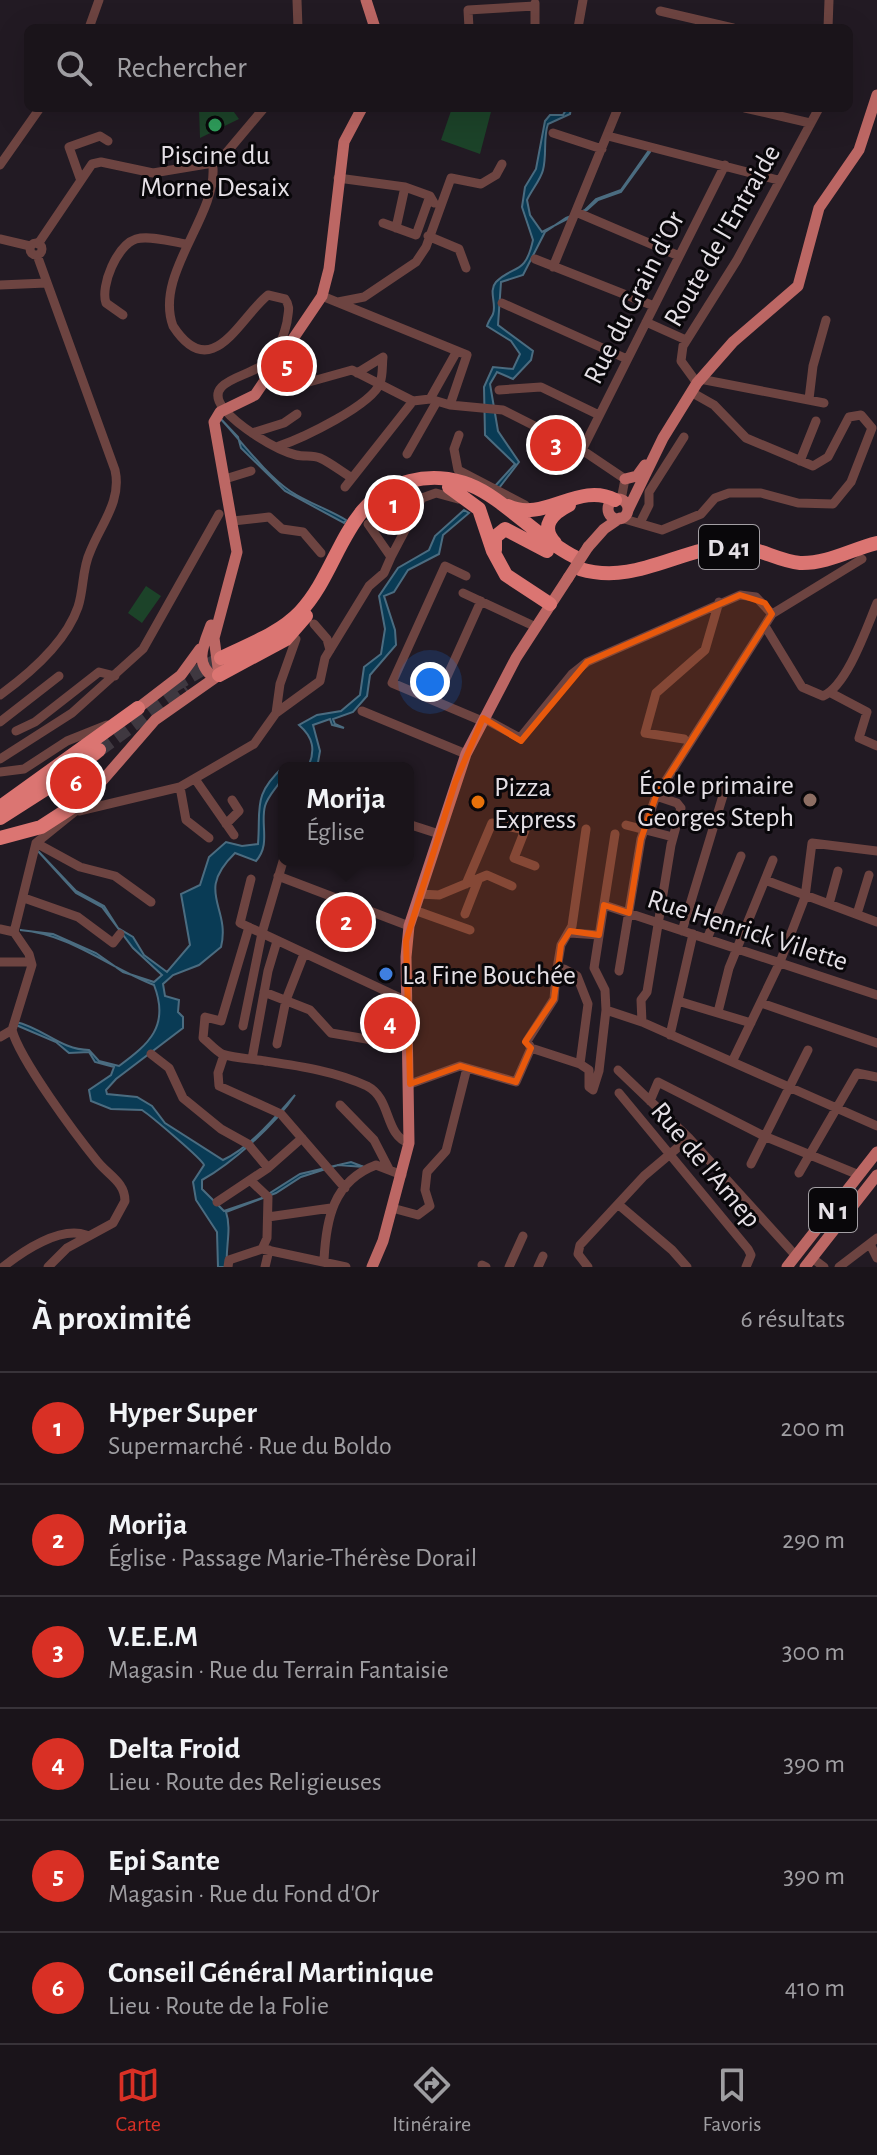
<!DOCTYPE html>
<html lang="fr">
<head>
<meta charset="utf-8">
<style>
	:root { --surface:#1a141a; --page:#231d23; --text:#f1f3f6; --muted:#9f9ea2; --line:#383339; --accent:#d93025 }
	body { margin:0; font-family:"Alegreya Sans",sans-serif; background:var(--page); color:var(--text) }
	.you { position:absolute; left:430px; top:682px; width:28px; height:28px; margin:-20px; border:6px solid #fff; border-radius:50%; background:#1a73e8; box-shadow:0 0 0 12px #1a73e833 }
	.badge { display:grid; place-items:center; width:52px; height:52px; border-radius:50%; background:var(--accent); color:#fff; font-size:26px; font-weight:700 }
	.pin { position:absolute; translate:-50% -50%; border:4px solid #fff; box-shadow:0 2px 8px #0006 }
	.popup { position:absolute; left:278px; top:762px; width:136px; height:104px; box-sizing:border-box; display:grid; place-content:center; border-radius:12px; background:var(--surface); filter:drop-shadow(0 2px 6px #0005); font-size:26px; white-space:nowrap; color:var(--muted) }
	.popup b { font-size:30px; color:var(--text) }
	.popup::after { content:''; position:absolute; left:50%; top:100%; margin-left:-16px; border:16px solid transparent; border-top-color:var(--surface) }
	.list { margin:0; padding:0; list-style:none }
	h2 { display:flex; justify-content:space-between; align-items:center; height:104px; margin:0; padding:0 32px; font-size:34px }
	h2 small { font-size:26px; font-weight:400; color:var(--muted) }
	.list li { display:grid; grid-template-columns:52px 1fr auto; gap:24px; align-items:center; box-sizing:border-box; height:112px; padding:0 32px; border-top:2px solid var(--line) }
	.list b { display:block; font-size:30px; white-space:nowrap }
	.list p { margin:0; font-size:26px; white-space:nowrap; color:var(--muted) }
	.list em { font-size:26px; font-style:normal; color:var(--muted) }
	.icon { flex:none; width:44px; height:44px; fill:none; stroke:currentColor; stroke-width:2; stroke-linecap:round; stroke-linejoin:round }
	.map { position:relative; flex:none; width:877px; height:1267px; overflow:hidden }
	.search { position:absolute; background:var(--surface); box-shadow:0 8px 32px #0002; left:24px; right:24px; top:24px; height:88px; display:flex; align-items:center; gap:20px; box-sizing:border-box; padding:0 28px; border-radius:12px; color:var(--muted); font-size:30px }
	.sheet { height:776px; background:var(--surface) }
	nav { display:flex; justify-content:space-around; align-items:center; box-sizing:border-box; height:112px; border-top:2px solid var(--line); background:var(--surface); font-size:22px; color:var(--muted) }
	nav a { display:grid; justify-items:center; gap:4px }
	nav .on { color:var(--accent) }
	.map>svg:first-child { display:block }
</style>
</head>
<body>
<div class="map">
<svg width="877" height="1267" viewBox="0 0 877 1267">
	<rect width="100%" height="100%" fill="#221a23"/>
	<!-- garden -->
	<path fill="#1c4329" d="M199 108H231L239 119 200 138Z
		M452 108H492L480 154 441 140Z
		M146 586 161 596 142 623 128 613Z"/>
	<!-- water -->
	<path fill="#093b55" stroke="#4b6c80" stroke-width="2" d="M567 108H571L570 114 548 124C543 137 547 155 543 170 541 179 531 191 527 200L530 215 542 232 585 210 596 199 621 190 650 149V152L621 192 598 200 587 210 566 218 545 232 523 275 501 282 498 325 533 351 531 360 513 379 497 372 490 384 498 431 519 462 499 488 495 486 515 464 485 435 484 387 493 367 513 369 520 354 511 341 487 326C488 322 491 318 493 314 497 304 488 291 496 282 513 264 525 277 533 240L522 207 525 187 536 169 545 121 550 115H563Z
		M218 416C238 437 265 474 290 491 308 503 328 509 346 520L344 523 285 491 241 448 238 437Z
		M464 510 469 513 443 535 439 554 408 570 394 592 384 596 395 630 396 645 370 675 367 696 353 712 333 719 335 724 344 728 332 725 330 719 313 725 320 751 317 768H284C284 784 270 790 265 806 260 825 271 844 256 861L235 853C194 893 231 906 221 947L199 965 173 975 163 984 165 996 179 1000 178 1012 183 1017V1028L116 1079 106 1090 107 1094 137 1097 152 1106 165 1123 223 1160C251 1147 275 1117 295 1095 275 1125 231 1164 202 1180V1189L224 1211 262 1198 300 1174 351 1162 364 1167 338 1165 301 1177 276 1193 226 1212C232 1229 225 1249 227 1267H218L217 1232 196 1200 193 1182 204 1165C202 1159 151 1116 142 1110L111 1109 91 1101 89 1090 111 1075 114 1067 95 1062 89 1052 69 1053 56 1042 16 1025V1022C43 1028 61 1050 89 1050L99 1061 119 1066C149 1044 170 1026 154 985 108 967 70 934 20 930L53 934 96 953 123 972 154 982 162 975 133 948 102 907 76 893 37 850 76 891 104 906 118 928 133 937 144 955 167 972 190 945 181 894 200 885 209 857 226 842 242 846 258 844C261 807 252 796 284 766L308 767C316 750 313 737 299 725L317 715 341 711 360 695 364 667 381 654 385 629 379 596 398 568 429 550 435 536Z"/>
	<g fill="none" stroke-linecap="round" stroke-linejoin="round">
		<!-- highway-tunnel -->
		<path stroke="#3f3840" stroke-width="14" stroke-dasharray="14 7" stroke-linecap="butt" d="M173 686 221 658
			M99 750 185 686"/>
		<!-- minor -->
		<path stroke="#6d4441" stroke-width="9" d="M297 0 298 28
			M660 11 733 28
			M89 28 99 0
			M469 28 468 10 535 6
			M535 28V3
			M578 28 583 0
			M828 28 829 0
			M745 108 810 123
			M553 133 602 149
			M608 136 778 180
			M215 161 227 152 264 108
			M0 165 40 108
			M213 168C216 217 154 275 173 326 212 386 240 317 268 295L285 299C291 307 288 312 287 322 283 339 278 353 264 364 249 377 201 381 224 409 238 426 275 450 296 455 304 457 313 455 320 458 331 463 342 472 352 478
			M80 178 69 147 100 136 108 141
			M338 178 405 187 430 196 434 203
			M576 212 679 256
			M383 223 416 235 430 196
			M396 228 405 187
			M428 236 459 249 466 268
			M0 239 30 246
			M30 249a6 6 0 1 1 12 0a6 6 0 1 1-12 0Z
			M38 244 92 164 101 162 153 173 207 164
			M535 259 654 306
			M553 267 618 108
			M0 285 46 283
			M322 296 467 355 450 405 430 399 413 401
			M338 302 364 297 416 262 426 247 451 178 481 184 496 175 502 164
			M502 303 627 359
			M123 315 106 303C100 286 117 245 136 239 150 235 172 242 186 244
			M646 322 686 340
			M276 368 309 382 352 370 413 401
			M700 379 824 403
			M697 383 681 361 683 346 737 260 819 108
			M499 390 541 387 599 415
			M430 399 457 351
			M809 399 813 366 826 320
			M450 405 503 410 582 450 625 479 621 500
			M252 433 284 423 297 414
			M459 435 454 449 458 470 525 505
			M279 446C303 438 372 405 380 383 383 376 382 365 383 357L357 373
			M582 450 725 165
			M407 454 436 403
			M800 461 816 421
			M225 479 251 471
			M345 487 413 401
			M621 518 662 530 701 514 715 498 729 493H761L798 503 833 504 851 482 872 428 861 415 849 417 828 457 813 466 746 438 714 405 691 392
			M233 521 269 517 282 529 303 532 321 553
			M640 523 649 505V492L684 437
			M391 557 422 498 436 493 458 499
			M466 576 445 566 392 683 482 721
			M463 593 536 627
			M314 624 327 639 330 650
			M765 626 802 687 823 696C847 686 867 627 877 603
			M831 693 867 712 859 738 877 746
			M0 695C29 674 66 642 78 607 84 589 82 569 90 552 101 524 122 501 115 470L37 255
			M436 701 481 601
			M362 711 466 754
			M276 713 320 681 325 658 369 586 384 573 391 557 368 524
			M483 718 520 738 572 674 587 662 740 595 756 597 772 614
			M0 722 59 676
			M16 731 35 722 99 672 115 676
			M684 739 645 733 656 693 705 650 719 602
			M0 759 72 713 143 649 219 514
			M0 772 24 769 67 741 107 725
			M195 779 234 835
			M180 787 186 820 209 838
			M79 811 180 787 254 744 276 713 280 684 296 639
			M226 824 239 811 232 800
			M408 824 439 834
			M626 825 673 837
			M36 843 80 867 115 876 151 902
			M278 876 409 926
			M251 879 240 923 407 1001
			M765 880 877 922
			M466 884 492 823 525 830 514 858 535 866
			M419 894 439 895 487 875 512 886
			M24 898 78 917 113 943 120 934
			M829 904 838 871
			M604 905 877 995
			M414 910 470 930
			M465 914 479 878
			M857 914 869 875
			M249 927 221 1021 205 1017 203 1038C209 1043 215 1050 222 1054 233 1058 252 1059 265 1061 299 1066 335 1071 367 1086 392 1099 384 1135 409 1143
			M0 929 14 932
			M682 931 725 789
			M570 933 599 935
			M707 939 741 856
			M0 962H31
			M564 969 577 976 588 1004 580 1064 531 1048 527 1041 554 999 556 974Z
			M619 971 641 839 656 796 772 614 862 559
			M556 974 561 945 572 926 586 829
			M264 992 310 1010 331 1033 408 1046
			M678 1001 751 1023
			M761 1003 877 1043
			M606 1010 642 1022 877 1126
			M718 1012 729 968 773 860
			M642 1022 641 1000 647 992 671 845 681 808 677 803 656 796
			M243 1026 262 933 284 858
			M670 1035 693 934
			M0 1037 12 1030
			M277 1044 286 1000 304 954
			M151 1054 169 1068 183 1098 221 1129 248 1144 268 1168
			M224 1055 218 1073 219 1086 281 1114 345 1188
			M252 1059 268 971 277 941
			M732 1062 780 962 805 897 812 843 877 851
			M580 1064 589 1070V1087L593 1090 599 1071 606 1010 605 990 594 968 615 834
			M618 1070 689 1138 796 1256
			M410 1084 460 1066 516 1082 531 1048
			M619 1093 748 1249 751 1255 746 1267
			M650 1101 658 1082 764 1136 859 1175
			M340 1105 374 1140 389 1169
			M751 1164 808 1050
			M799 1173 857 1073 877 1077
			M251 1181 268 1197 267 1238 262 1249
			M217 1202 268 1168 302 1138
			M619 1205 672 1250 687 1267
			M392 1208 418 1215 430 1206 425 1190 427 1172 446 1151 467 1068
			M268 1217 331 1208
			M870 1244 877 1258
			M812 1258 824 1267
			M324 1260C326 1220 333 1181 376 1165L402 1175
			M482 1265 486 1267
			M3 1267C23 1251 60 1226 86 1235
			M48 1267 67 1248 113 1223 125 1201C125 1182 108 1175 97 1161 76 1135 20 1060 12 1030L32 965 29 954 14 932 36 843 83 805
			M228 1267 229 1260 262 1249 346 1267
			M265 1267 269 1250
			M509 1267 523 1236
			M538 1267 543 1256
			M588 1267 578 1254 580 1245 644 1176 689 1138
			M839 1267 877 1238"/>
		<!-- major -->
		<path stroke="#bc6764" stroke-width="11" d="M366 0 375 28
			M625 479 637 476 645 465
			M608 509a10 10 0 1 1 20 0a10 10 0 1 1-20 0Z
			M628 510 663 438 697 383 733 342 798 286 819 208 859 150 877 95
			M588 547 604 529 620 518
			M211 625C203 646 194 663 214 678
			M138 708 181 675 200 649
			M89 796 155 720 219 675 214 638 237 552 214 422 220 412 255 395 322 296 329 269 344 142 362 108
			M372 1267 383 1241 409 1143 406 957 409 926 466 754 516 658 568 578
			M787 1267 877 1152
			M805 1267 877 1175"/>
		<!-- highway -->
		<path stroke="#db7572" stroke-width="14" d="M449 487 479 509 493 551 506 575 550 604
			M508 506C544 523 579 481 615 500
			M555 543C539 526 553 513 569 505
			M495 550V537L505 529 547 551
			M580 569C637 586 681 546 735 546 758 547 778 561 800 563 827 564 852 549 877 543
			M221 658C247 645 279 634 300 612 340 570 344 497 410 481 429 476 451 477 470 485 502 497 540 540 575 557
			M219 675 286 639 306 616
			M0 807 138 708
			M0 818 72 772 99 750
			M0 838 41 827 89 796"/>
		<!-- major-bridge -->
		<path stroke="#bc6764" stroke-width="11" d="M568 578 588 547"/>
	</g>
	<!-- marked area -->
	<path fill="#e8590c" fill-opacity="0.2" stroke="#e8590c" stroke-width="6" stroke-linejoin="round" d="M740 595 765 603 772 614 656 796 641 839 629 913 604 905 599 935 570 931 561 945 554 999 525 1042 531 1048 516 1082 460 1066 410 1084 406 941 455 783 483 718 521 741 587 662Z"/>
	<!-- markers -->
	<circle fill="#2e9e5b" stroke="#09070a" stroke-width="3" cx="215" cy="125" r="8"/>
	<circle fill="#8d6e63" stroke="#09070a" stroke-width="3" cx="810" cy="800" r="8"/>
	<circle fill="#e8710a" stroke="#09070a" stroke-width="3" cx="478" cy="802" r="8"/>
	<circle fill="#3f7fe0" stroke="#09070a" stroke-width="3" cx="386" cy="974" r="8"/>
	<g text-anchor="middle" stroke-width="6" stroke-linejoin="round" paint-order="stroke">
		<!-- shield labels -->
		<g fill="#09070a" stroke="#a39fa4" stroke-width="2">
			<rect x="699" y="525" width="60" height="44" rx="6"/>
			<rect x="809" y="1188" width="48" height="44" rx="6"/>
		</g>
		<g font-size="26" font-weight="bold" fill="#e5e0e6">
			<text x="729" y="556">D 41</text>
			<text x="833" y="1219">N 1</text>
		</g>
		<!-- poi labels -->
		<g font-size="28" fill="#e5e0e6" stroke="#09070a" text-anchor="start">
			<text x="215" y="164" text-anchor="middle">Piscine du<tspan x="215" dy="32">Morne Desaix</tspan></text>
			<text x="794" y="794" text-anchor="end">École primaire<tspan x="794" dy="32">Georges Steph</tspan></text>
			<text x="494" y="796">Pizza<tspan x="494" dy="32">Express</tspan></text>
			<text x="402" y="984">La Fine Bouchée</text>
		</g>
		<!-- street labels -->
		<g font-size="28" fill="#e5e0e6" stroke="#09070a">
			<text transform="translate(721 235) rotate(-60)" y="10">Route de l'Entraide</text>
			<text transform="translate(633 297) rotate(-63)" y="10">Rue du Grain d'Or</text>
			<text transform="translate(748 929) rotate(18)" y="10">Rue Henrick Vilette</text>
			<text transform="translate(707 1164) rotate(50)" y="10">Rue de l'Amep</text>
		</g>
	</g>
</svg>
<div class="you"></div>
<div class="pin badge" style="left:394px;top:505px">1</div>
<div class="pin badge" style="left:346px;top:922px">2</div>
<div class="popup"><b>Morija</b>Église</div>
<div class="pin badge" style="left:556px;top:445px">3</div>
<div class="pin badge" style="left:390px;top:1023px">4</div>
<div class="pin badge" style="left:287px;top:366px">5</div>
<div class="pin badge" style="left:76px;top:783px">6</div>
<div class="search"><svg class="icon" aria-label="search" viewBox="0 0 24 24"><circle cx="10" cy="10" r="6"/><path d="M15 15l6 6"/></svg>Rechercher</div>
</div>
<section class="sheet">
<h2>À proximité<small>6 résultats</small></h2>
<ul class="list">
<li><span class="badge">1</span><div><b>Hyper Super</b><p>Supermarché · Rue du Boldo</p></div><em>200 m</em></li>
<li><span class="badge">2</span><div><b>Morija</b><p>Église · Passage Marie-Thérèse Dorail</p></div><em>290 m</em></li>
<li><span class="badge">3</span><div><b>V.E.E.M</b><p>Magasin · Rue du Terrain Fantaisie</p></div><em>300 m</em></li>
<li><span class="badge">4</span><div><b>Delta Froid</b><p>Lieu · Route des Religieuses</p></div><em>390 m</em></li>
<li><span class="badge">5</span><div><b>Epi Sante</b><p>Magasin · Rue du Fond d'Or</p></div><em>390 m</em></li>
<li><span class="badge">6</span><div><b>Conseil Général Martinique</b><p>Lieu · Route de la Folie</p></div><em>410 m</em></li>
</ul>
</section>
<nav>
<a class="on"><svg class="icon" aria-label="map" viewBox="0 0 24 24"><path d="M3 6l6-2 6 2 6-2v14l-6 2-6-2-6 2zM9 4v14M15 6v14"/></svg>Carte</a>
<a><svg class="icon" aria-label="directions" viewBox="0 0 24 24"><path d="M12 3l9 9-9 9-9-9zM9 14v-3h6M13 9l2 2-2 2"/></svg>Itinéraire</a>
<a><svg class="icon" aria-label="saved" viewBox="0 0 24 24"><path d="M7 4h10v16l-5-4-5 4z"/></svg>Favoris</a>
</nav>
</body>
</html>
